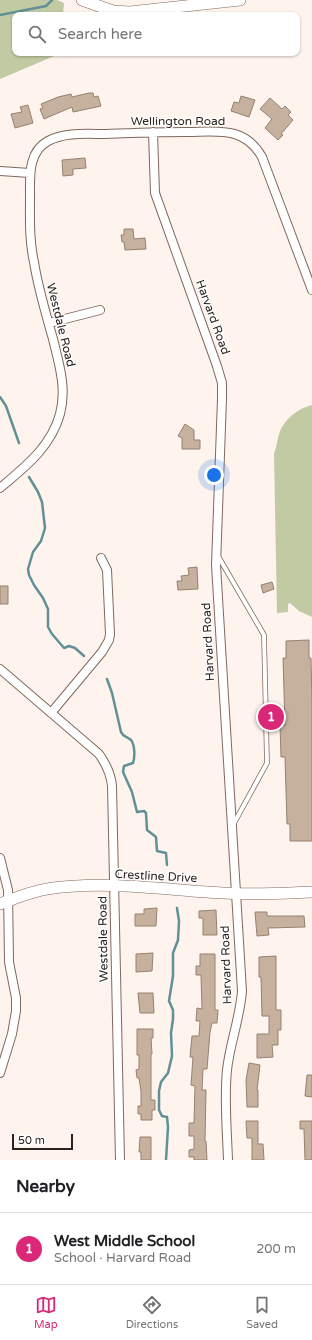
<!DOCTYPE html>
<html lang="en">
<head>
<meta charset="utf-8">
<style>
	:root { --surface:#fff; --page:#f6f6f6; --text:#202124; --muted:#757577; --line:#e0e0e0; --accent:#db2777 }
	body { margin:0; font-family:"Varela Round",sans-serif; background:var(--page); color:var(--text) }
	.scale { position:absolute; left:12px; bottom:10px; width:61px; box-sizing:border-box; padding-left:4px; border:2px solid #2b221c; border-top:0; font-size:11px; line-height:14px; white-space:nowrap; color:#2b221c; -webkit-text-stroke:3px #fff; paint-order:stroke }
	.you { position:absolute; left:214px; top:475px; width:14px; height:14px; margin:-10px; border:3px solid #fff; border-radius:50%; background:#1a73e8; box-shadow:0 0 0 6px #1a73e833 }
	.badge { display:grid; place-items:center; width:26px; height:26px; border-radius:50%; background:var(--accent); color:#fff; font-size:13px; font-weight:700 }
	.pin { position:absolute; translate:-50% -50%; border:2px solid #fff; box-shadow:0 1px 4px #0006 }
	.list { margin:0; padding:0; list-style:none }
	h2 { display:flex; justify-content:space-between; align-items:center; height:52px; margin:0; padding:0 16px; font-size:17px }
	h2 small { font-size:13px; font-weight:400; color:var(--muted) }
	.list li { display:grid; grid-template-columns:26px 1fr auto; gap:12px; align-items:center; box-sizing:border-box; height:72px; padding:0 16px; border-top:1px solid var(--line) }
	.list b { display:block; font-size:15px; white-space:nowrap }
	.list p { margin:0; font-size:13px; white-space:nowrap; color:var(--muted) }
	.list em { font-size:13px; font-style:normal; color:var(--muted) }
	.icon { flex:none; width:22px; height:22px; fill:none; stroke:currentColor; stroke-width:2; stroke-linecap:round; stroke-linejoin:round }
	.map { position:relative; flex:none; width:312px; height:1160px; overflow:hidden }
	.search { position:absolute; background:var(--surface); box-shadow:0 1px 3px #0004; left:12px; right:12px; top:12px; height:44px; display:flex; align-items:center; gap:10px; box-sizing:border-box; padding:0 14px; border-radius:8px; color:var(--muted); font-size:15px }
	.sheet { height:124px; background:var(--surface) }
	nav { display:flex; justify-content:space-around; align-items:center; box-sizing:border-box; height:56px; border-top:1px solid var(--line); background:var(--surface); font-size:11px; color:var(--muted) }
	nav a { display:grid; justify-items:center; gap:2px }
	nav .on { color:var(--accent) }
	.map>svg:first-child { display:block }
</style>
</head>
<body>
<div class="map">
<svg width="312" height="1160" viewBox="0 0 312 1160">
	<rect width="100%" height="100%" fill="#fef3ed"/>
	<!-- green -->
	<path fill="#c2caa3" d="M0 0H57L64 3 63 15H15V53L59 54 0 79Z
		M312 405V617L299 611 290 603 288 604V612L277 613 274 453C277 447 277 440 279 434 284 419 297 409 312 405Z"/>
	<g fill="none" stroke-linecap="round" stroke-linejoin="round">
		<!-- stream -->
		<path stroke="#619195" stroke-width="2.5" d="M0 15 46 6 52 0
			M0 397 6 406 19 443
			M29 477 38 492 42 502 45 528 41 541 33 552 28 569 29 575 34 585 43 598 48 609V627L52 634 64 648 69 646 75 648 84 656
			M107 679 112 693 121 732C123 737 127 736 131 740 135 745 135 757 133 763L124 766 123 772 132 792 137 812 144 811 146 813 147 830 156 837 157 851 166 853 167 865
			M166 1160 168 1127 167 1117 162 1116 159 1110V1091L161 1082 168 1073 172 1056 171 1033 173 1019V1010L169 1001 173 976V953L178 940 179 921 177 908"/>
	</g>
	<!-- building -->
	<path fill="#c6b09e" stroke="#968171" d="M89 93H93L94 97 98 96 101 106 73 112 72 107 44 119 40 109 43 108 41 104 58 97 71 94 72 97Z
		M241 96 255 100 249 117 231 111 234 102 239 103Z
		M270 98 282 109 285 106 291 112 288 115 293 120 281 134 283 135 278 140 265 128 272 119 260 109Z
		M28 105 33 123 15 128 11 114 22 112 20 107Z
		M85 158 86 168 73 169V175L63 176 62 160Z
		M124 229H133L134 239 145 238 146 249 125 250 124 242H122L121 235H124Z
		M185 424 194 430V440H200V449H182V438L178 436Z
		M197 567 198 589 178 590 177 581H182L181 576 189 575 188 568Z
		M272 582 274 589 263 593 261 585Z
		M0 586H8V604H0Z
		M309 640V658H311L312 704V841H290V824H287L285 757H281L280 725H285L283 658H286V641Z
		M157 908 156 926H135V914H144V909Z
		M216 910 217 935H203V918H199V911Z
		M255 912H267V916H304L305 927 268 928 269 935 257 936Z
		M153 953 152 971 136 972V954Z
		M200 954H215V1010H218L217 1023H212L210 1032 207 1069H203L202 1090H206L205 1141H206L207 1160H194V1157H189V1150L194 1149V1136H189V1123H194L195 1086 191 1085 193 1057H190L192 1036H199L200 1021H196L197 1008 202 1009 201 975H196V966H200Z
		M276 956V1010H281V1030H278V1045H272L273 1057 257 1058V1034H269V1016H262L261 977H259V957Z
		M138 993H153L154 1013H140Z
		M137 1029H153V1038H151L152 1054H151V1100H155V1110H152V1120H141V1114H138V1106H141V1091L139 1078H137L136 1070 139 1069V1055H137Z
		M249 1063 260 1065 257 1090H258V1107H247L246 1080Z
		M307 1075H312V1097L305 1096Z
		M246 1121H258V1144H263L264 1160H252V1138H247Z
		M300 1121H312V1160H305L304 1129H300Z
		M140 1137H151V1160H141V1152H139Z"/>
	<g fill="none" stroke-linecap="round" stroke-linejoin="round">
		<defs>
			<path id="lane" d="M218 556 264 635 267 763 233 825"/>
			<path id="street" d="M153 132 155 193 217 366 222 383V399L216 565 242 991C240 1018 230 1043 227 1070 224 1099 227 1130 228 1160
				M0 171 30 173
				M49 323 100 310
				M0 488C25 467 51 447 60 414 67 388 59 364 53 339 46 314 38 288 34 262 29 240 30 218 30 195 30 176 28 152 48 141 65 132 86 134 105 134 131 133 158 132 184 132 216 132 244 125 262 157L312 290
				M0 669 99 754C106 764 111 774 112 786L120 1160
				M51 713 102 652 109 640 110 634 107 570 101 558
				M0 858 8 890 9 962 16 998V1011L12 1034 0 1073"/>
			<path id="secondary" d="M82 0 113 11 130 12 240 0
				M0 904C15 898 30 892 47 889 104 880 166 890 223 893 253 895 283 893 312 892"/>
		</defs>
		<!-- lane casing -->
		<use href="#lane" stroke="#80695d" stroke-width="5.5"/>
		<!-- street casing -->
		<use href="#street" stroke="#80695d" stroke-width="10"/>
		<!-- secondary casing -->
		<use href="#secondary" stroke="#80695d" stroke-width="12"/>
		<!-- lane -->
		<use href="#lane" stroke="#fff" stroke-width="4"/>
		<!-- street -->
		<use href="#street" stroke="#fff" stroke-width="8"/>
		<!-- secondary -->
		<use href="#secondary" stroke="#fff" stroke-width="11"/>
	</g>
	<g text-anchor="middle" stroke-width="3" stroke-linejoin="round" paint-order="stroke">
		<!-- street labels -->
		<g font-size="12" fill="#2b221c" stroke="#fff">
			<text x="178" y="125">Wellington Road</text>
			<text transform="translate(213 317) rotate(70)" y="4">Harvard Road</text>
			<text transform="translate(61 325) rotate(76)" y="4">Westdale Road</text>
			<text transform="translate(208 642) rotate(-93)" y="4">Harvard Road</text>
			<text transform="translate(156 876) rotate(3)" y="4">Crestline Drive</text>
			<text transform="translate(103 939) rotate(-91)" y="4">Westdale Road</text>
			<text transform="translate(226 965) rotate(-92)" y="4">Harvard Road</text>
		</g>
	</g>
</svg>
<div class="scale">50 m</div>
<div class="you"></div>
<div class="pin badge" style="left:271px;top:717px">1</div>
<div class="search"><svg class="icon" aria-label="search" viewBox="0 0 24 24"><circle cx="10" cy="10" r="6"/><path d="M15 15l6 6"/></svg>Search here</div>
</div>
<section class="sheet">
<h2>Nearby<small></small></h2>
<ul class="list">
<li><span class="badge">1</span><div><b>West Middle School</b><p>School · Harvard Road</p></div><em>200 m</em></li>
</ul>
</section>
<nav>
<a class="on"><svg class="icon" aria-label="map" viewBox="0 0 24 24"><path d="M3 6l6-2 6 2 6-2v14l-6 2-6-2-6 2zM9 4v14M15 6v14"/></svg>Map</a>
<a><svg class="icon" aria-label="directions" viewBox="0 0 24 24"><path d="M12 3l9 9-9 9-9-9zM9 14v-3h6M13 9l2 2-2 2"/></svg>Directions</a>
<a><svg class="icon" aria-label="saved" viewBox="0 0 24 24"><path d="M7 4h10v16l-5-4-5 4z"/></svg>Saved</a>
</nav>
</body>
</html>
